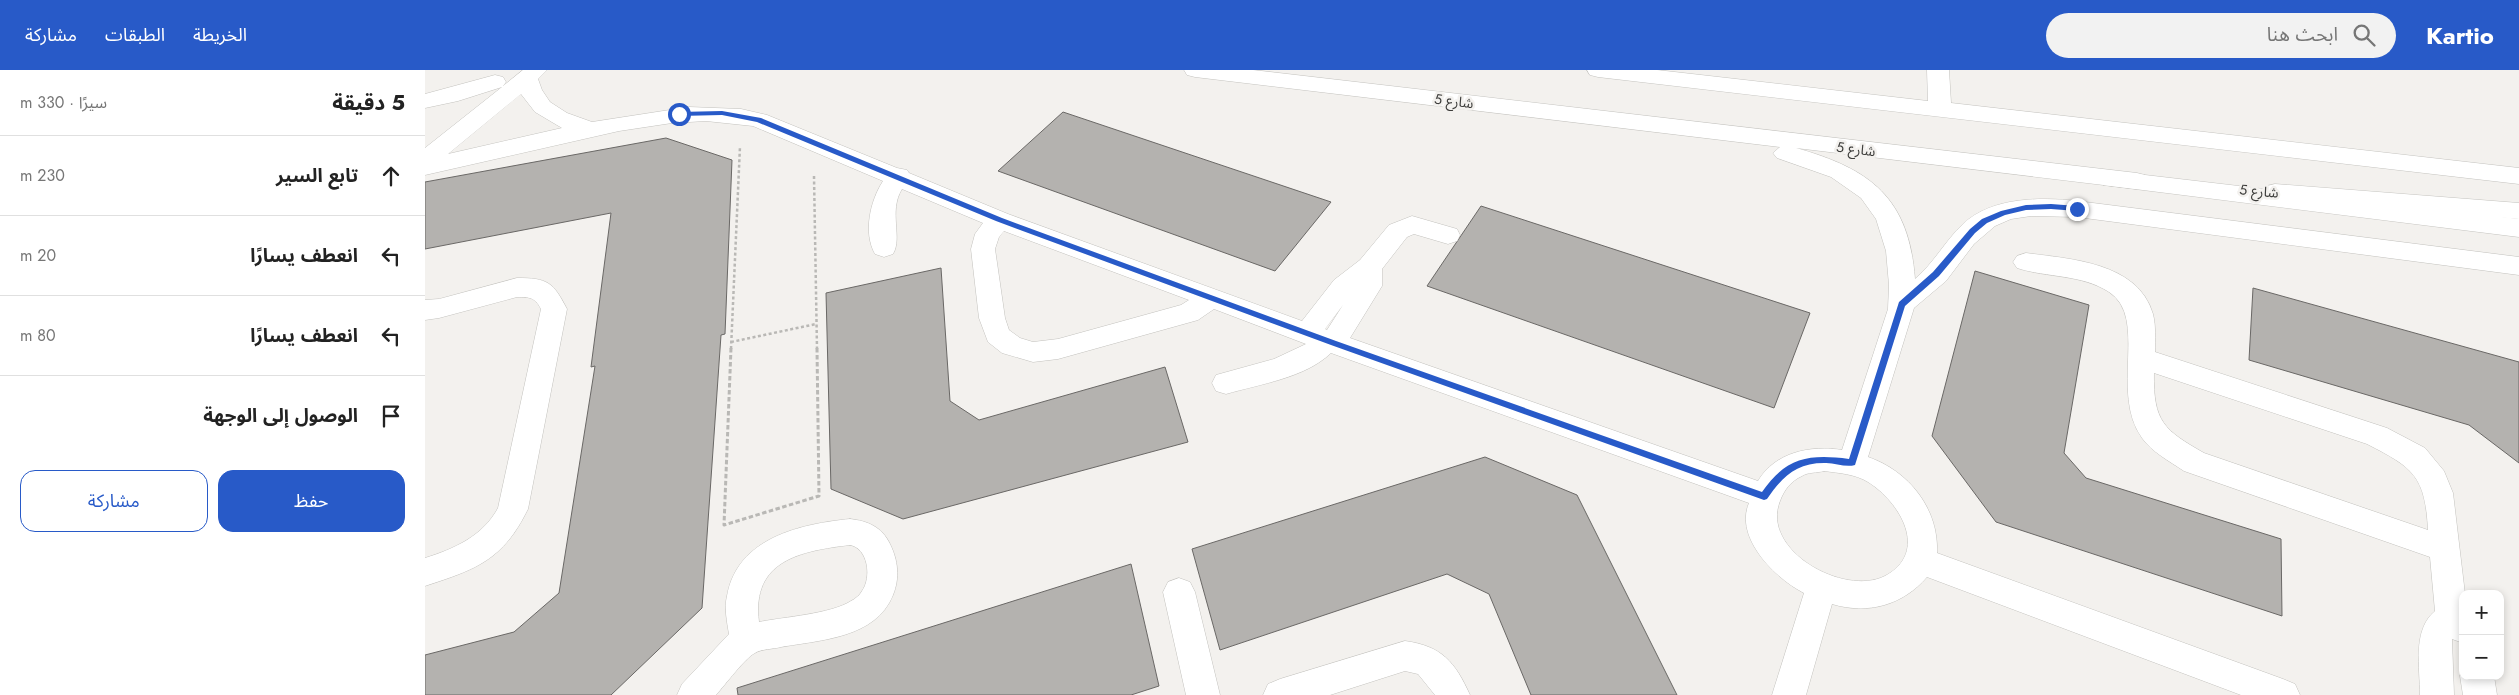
<!DOCTYPE html>
<html lang="ar">
<head>
<meta charset="utf-8">
<style>
	:root { --surface:#fff; --page:#f2f2f2; --text:#222; --muted:#767676; --line:#e0e0e0; --accent:#285ac8 }
	body { margin:0; font-family:Jost,"Noto Sans Arabic",sans-serif; background:var(--page); color:var(--text); direction:rtl }
	.controls { position:absolute; right:15px; bottom:15px; display:grid; overflow:hidden; border-radius:10px; box-shadow:0 2px 8px #0003 }
	.controls button { width:45px; height:45px; display:grid; place-items:center; padding:0; border:0; border-bottom:1px solid var(--line); background:var(--surface); color:var(--text); font:25px sans-serif }
	.stop { position:absolute; width:15px; height:15px; margin:-11px; border:4px solid #285ac8; border-radius:50%; background:#fff }
	.stop.end { background:#285ac8; border-color:#fff; box-shadow:0 1px 5px #0008 }
	.list { margin:0; padding:0; list-style:none }
	h2 { display:flex; justify-content:space-between; align-items:center; height:65px; margin:0; padding:0 20px; font-size:21px }
	h2 small { font-size:16px; font-weight:400; color:var(--muted) }
	.list li { display:grid; grid-template-columns:32px 1fr auto; gap:15px; align-items:center; box-sizing:border-box; height:80px; padding:0 20px; border-top:1px solid var(--line) }
	.list b { display:block; font-size:19px; white-space:nowrap }
	.list em { font-size:16px; font-style:normal; color:var(--muted) }
	.actions { display:flex; gap:10px; padding:15px 20px }
	.actions a { flex:1; padding:11px 0; border:1px solid var(--accent); border-radius:15px; text-align:center; font-size:18px; color:var(--accent) }
	.actions .main { background:var(--accent); color:#fff }
	.icon { flex:none; width:28px; height:28px; fill:none; stroke:currentColor; stroke-width:2; stroke-linecap:round; stroke-linejoin:round }
	.map { position:relative; flex:none; width:2094px; height:625px; overflow:hidden; direction:ltr }
	header { display:flex; align-items:center; gap:30px; box-sizing:border-box; height:70px; padding:0 25px; background:var(--accent); color:#fff }
	header strong { font-size:24px }
	nav { display:flex; gap:28px; margin-inline-start:auto; font-size:18px }
	.search { width:350px; height:45px; background:var(--page); display:flex; align-items:center; gap:12px; box-sizing:border-box; padding:0 18px; border-radius:28px; color:var(--muted); font-size:19px }
	main { display:flex }
	aside { flex:1; background:var(--surface) }
	.map>svg:first-child { display:block }
</style>
</head>
<body>
<header>
<strong>Kartio</strong>
<div class="search"><svg class="icon" aria-label="search" viewBox="0 0 24 24"><circle cx="10" cy="10" r="6"/><path d="M15 15l6 6"/></svg>ابحث هنا</div>
<nav><a>الخريطة</a><a>الطبقات</a><a>مشاركة</a></nav>
</header>
<main>
<div class="map">
<svg width="2094" height="625" viewBox="0 0 2094 625">
	<rect width="100%" height="100%" fill="#f3f1ee"/>
	<!-- building -->
	<path fill="#b4b2af" stroke="#6a6866" d="M638 42 906 132 850 201 573 101Z
		M241 68 307 90 300 264 296 265 277 538 186 625H0V585L89 562 134 523 170 296 166 297 186 143 0 179V112Z
		M1056 136 1385 243 1349 338 1002 216Z
		M516 198 525 331 554 350 740 297 763 372 478 449 406 419 401 223Z
		M1550 201 1664 235 1639 383 1661 408 1856 469 1857 546 1571 452 1507 366Z
		M1828 218 2094 292V393L2044 355 1824 290Z
		M1060 387 1152 425 1252 625H1106L1064 524 1022 504 795 580 767 479Z
		M706 494 734 616 706 625H313L312 618Z"/>
	<g fill="none" stroke-linecap="round" stroke-linejoin="round">
		<defs>
			<path id="minor" d="M98 0H122L113 9 117 20 125 32 142 43 167 52 264 37 316 39 342 45 472 98 482 100 484 103 583 144 877 251 909 210 935 190 964 155 987 146 1032 159 1035 165 1032 171 1023 174 989 164 982 167 957 199V216L925 268 1333 411C1350 382 1386 375 1417 380L1463 239 1464 215 1461 181 1451 149 1436 128 1406 107 1352 88 1348 83 1355 77 770 7 762 5 759 0H828L1712 103 1720 105 1724 111 1720 117 1712 119 1371 78C1446 99 1484 128 1490 209 1509 193 1520 171 1538 154 1567 127 1615 127 1652 131L2094 187V205L1652 147 1606 146 1586 149 1570 156 1549 174 1521 211 1489 238 1443 387C1484 401 1514 439 1512 483L1858 609 1870 614 1875 625H1816L1502 507C1478 535 1443 545 1407 534L1381 625H1347L1379 523C1351 509 1309 468 1324 433L906 283C880 308 835 314 801 324L791 321 787 313 791 305 849 289 881 274 789 239 773 250 633 289 608 292 577 283 563 272 554 248 546 179 550 164 558 153 477 119C463 142 478 167 468 184L459 187 450 184C438 163 445 131 458 111L328 56 281 51 247 53 194 61 0 105V78L77 17 33 31 0 38V24L70 5 78 7 81 12 78 16ZM96 24 110 42 137 58 23 84ZM579 161 764 230 756 235 633 269 608 272 595 268 584 260 580 248 570 179 574 167ZM918 235 902 260 900 259ZM1399 401C1414 403 1430 404 1443 412 1475 432 1505 482 1460 506 1419 527 1335 480 1355 431 1359 420 1366 411 1377 406 1383 402 1392 403 1399 401Z
				M1162 0H1232L1503 31 1502 0H1524L1526 33 2094 98V114L1173 7 1165 5Z
				M1850 114 2094 133V149L1842 128 1838 122 1842 116Z
				M1601 183C1645 189 1713 192 1728 244 1731 256 1730 269 1730 282L1962 358 2000 378 2019 401 2028 423 2040 524H2038V573L2027 569 2029 625H1995C1995 598 1987 560 2010 541L2005 487 1759 401C1744 391 1727 382 1717 368 1684 322 1724 248 1684 222 1656 204 1623 208 1592 198L1588 192 1592 186ZM1729 303 1942 374C1989 398 2000 406 2003 460L1779 383C1739 360 1728 352 1729 303Z
				M92 208C123 208 128 212 142 239L103 439C78 490 52 499 0 516V488C29 479 58 466 73 438L116 239C110 227 104 227 92 227L14 248 0 250V230L14 229Z
				M425 449C443 451 457 457 465 474 473 490 475 508 468 525 451 568 396 570 356 577 349 579 336 579 330 583 320 588 300 615 291 625H252L257 614 304 564C302 552 299 538 302 526 312 468 375 454 425 449ZM425 475C443 478 447 507 437 521 435 525 430 529 426 531 406 544 359 547 334 552 326 490 376 481 425 475Z
				M754 508 765 512 770 522 795 625H761L738 522 743 512Z
				M980 571C1017 576 1030 592 1045 625H1010L993 604 980 601 905 625H838L843 614 855 609Z
				M2038 601V606H2069L2072 625H2038L2035 606Z"/>
			<path id="major" d="M1686 101 2094 149V167L1678 115 1674 109 1678 103Z"/>
		</defs>
		<!-- minor casing -->
		<use href="#minor" stroke="#c3c2be" stroke-width="1"/>
		<!-- major casing -->
		<use href="#major" stroke="#c3c2be" stroke-width="1"/>
		<!-- path-far1 -->
		<path stroke="#b9b8b5" stroke-width="2.5" stroke-dasharray="3 2.5" stroke-linecap="butt" d="M389 106 392 279
			M306 272 391 254
			M306 279 315 76"/>
		<!-- path -->
		<path stroke="#b9b8b5" stroke-width="3" stroke-dasharray="4.5 2.5" stroke-linecap="butt" d="M306 278 299 455 394 426 392 278"/>
		<!-- minor -->
		<use href="#minor" fill="#fff" fill-rule="evenodd"/>
		<!-- major -->
		<use href="#major" fill="#fff" fill-rule="evenodd"/>
	</g>
	<!-- route -->
	<path fill="#285ac8" d="M297 41 336 48 577 148 911 271 1337 422C1361 387 1384 384 1424 389L1474 232 1508 202 1545 159 1557 149 1576 141 1601 135 1626 134 1652 136 1655 139 1652 141 1626 139 1601 140 1580 145 1562 153 1550 163 1514 206 1480 236 1430 395C1420 398 1409 392 1399 393 1371 393 1357 407 1342 429L1339 430 906 275 571 151 332 52 297 45 254 46 250 44 254 42Z"/>
	<g text-anchor="middle" stroke-width="5" stroke-linejoin="round" paint-order="stroke">
		<!-- street labels -->
		<g font-size="14" fill="#3c3c3a" stroke="#f3f1ee">
			<text transform="translate(1029 31) rotate(7)" y="5">شارع 5</text>
			<text transform="translate(1431 79) rotate(7)" y="5">شارع 5</text>
			<text transform="translate(1834 121) rotate(5)" y="5">شارع 5</text>
		</g>
	</g>
</svg>
<div class="controls">
<button>+</button>
<button>−</button>
</div>
<div class="stop" style="left:254px;top:44px"></div>
<div class="stop end" style="left:1652px;top:139px"></div>
</div>
<aside>
<h2>5 دقيقة<small>سيرًا · 330 m</small></h2>
<ul class="list">
<li><svg class="icon" aria-label="ahead" viewBox="0 0 24 24"><path d="M12 20V5M6 11l6-6 6 6"/></svg><div><b>تابع السير</b></div><em>230 m</em></li>
<li><svg class="icon" aria-label="left" viewBox="0 0 24 24"><path d="M17 20v-9H6M10 6l-5 5 5 5"/></svg><div><b>انعطف يسارًا</b></div><em>20 m</em></li>
<li><svg class="icon" aria-label="left" viewBox="0 0 24 24"><path d="M17 20v-9H6M10 6l-5 5 5 5"/></svg><div><b>انعطف يسارًا</b></div><em>80 m</em></li>
<li><svg class="icon" aria-label="arrive" viewBox="0 0 24 24"><path d="M6 21V4h12l-3 4 3 4H6"/></svg><div><b>الوصول إلى الوجهة</b></div></li>
</ul>
<div class="actions"><a class="main">حفظ</a><a>مشاركة</a></div>
</aside>
</main>
</body>
</html>
